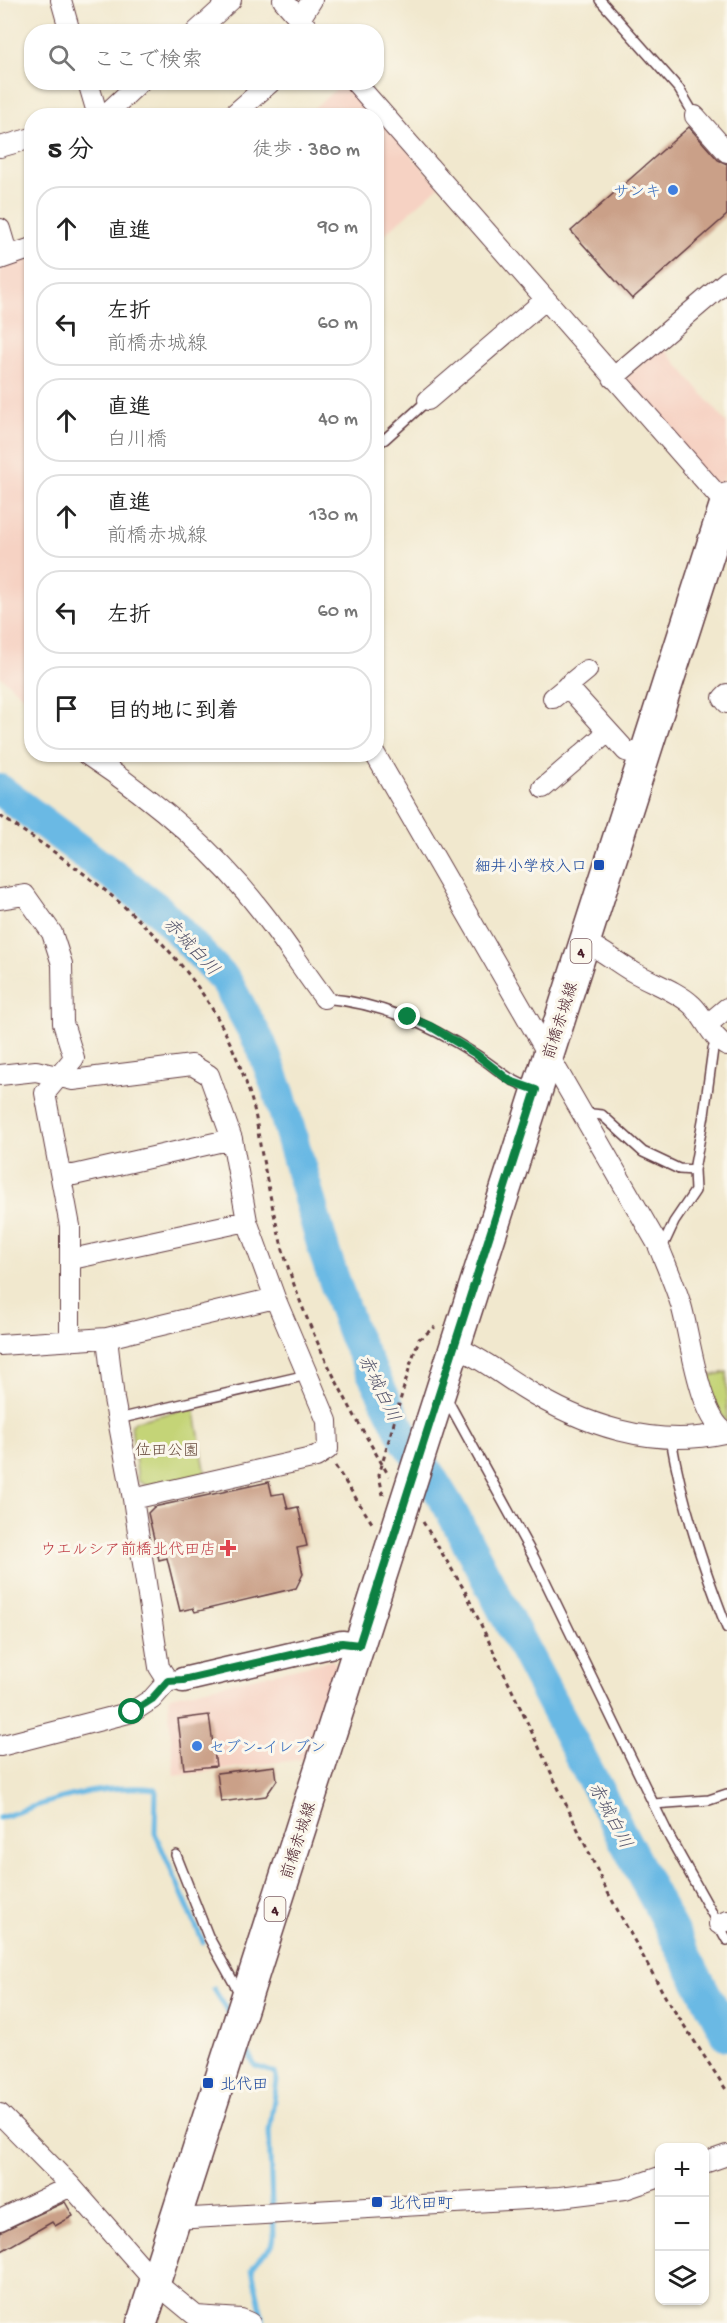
<!DOCTYPE html>
<html lang="ja">
<head>
<meta charset="utf-8">
<style>
	:root { --surface:#fff; --page:#f2f2f2; --text:#222; --muted:#767676; --line:#e0e0e0 }
	body { margin:0; font-family:"Gochi Hand","Klee One",sans-serif; background:var(--page); color:var(--text) }
	.controls { position:absolute; right:18px; bottom:18px; display:grid; overflow:hidden; border-radius:12px; box-shadow:0 2px 4px #0004 }
	.controls button { width:54px; height:54px; display:grid; place-items:center; padding:0; border:0; border-bottom:2px solid var(--line); background:var(--surface); color:var(--text); font:30px sans-serif }
	.stop { position:absolute; width:18px; height:18px; margin:-14px; border:4px solid #0b8043; border-radius:50%; background:#fff }
	.stop.end { background:#0b8043; border-color:#fff; box-shadow:0 2px 6px #0008 }
	.list { margin:0; padding:0; list-style:none }
	h2 { display:flex; justify-content:space-between; align-items:center; height:78px; margin:0; padding:0 24px; font-size:26px }
	h2 small { font-size:20px; font-weight:400; color:var(--muted) }
	.list li { display:grid; grid-template-columns:39px 1fr auto; gap:18px; align-items:center; box-sizing:border-box; height:84px; margin:0 12px 12px; padding:0 12px; border:2px solid var(--line); border-radius:24px }
	.list b { display:block; font-size:22px; white-space:nowrap }
	.list p { margin:0; font-size:20px; white-space:nowrap; color:var(--muted) }
	.list em { font-size:20px; font-style:normal; color:var(--muted) }
	.icon { flex:none; width:33px; height:33px; fill:none; stroke:currentColor; stroke-width:2; stroke-linecap:round; stroke-linejoin:round }
	.map { position:relative; flex:none; width:727px; height:2323px; overflow:hidden }
	.search { position:absolute; background:var(--surface); box-shadow:0 2px 4px #0004; left:24px; top:24px; width:360px; height:66px; display:flex; align-items:center; gap:15px; box-sizing:border-box; padding:0 21px; border-radius:24px; color:var(--muted); font-size:22px }
	.panel { position:absolute; background:var(--surface); box-shadow:0 2px 4px #0004; left:24px; top:108px; width:360px; height:654px; border-radius:24px }
	.map>svg:first-child { display:block }
</style>
</head>
<body>
<div class="map">
<svg width="727" height="2323" viewBox="0 0 727 2323">
	<rect width="100%" height="100%" fill="#fbf7ec"/>
	<filter id="ink" filterUnits="userSpaceOnUse"><feTurbulence type="fractalNoise" baseFrequency=".0167" numOctaves="2"/><feDisplacementMap in="SourceGraphic" scale="12" xChannelSelector="R" yChannelSelector="G"/><feConvolveMatrix kernelMatrix="1 2 1 2 8 2 1 2 1" color-interpolation-filters="sRGB"/></filter>
	<filter id="wash" filterUnits="userSpaceOnUse"><feTurbulence type="fractalNoise" baseFrequency=".008" numOctaves="4" result="noise"/><feDisplacementMap in="SourceGraphic" scale="24" xChannelSelector="R" yChannelSelector="G"/><feGaussianBlur stdDeviation="1.35" result="paint"/><feColorMatrix in="noise" values="0 0 0 0 0 0 0 0 0 0 0 0 0 0 0 0 0 1.4 0 .05"/><feComposite in="paint" operator="in"/></filter>
	<g filter="url(#wash)">
		<rect width="100%" height="100%" fill="#f1e8ce"/>
		<!-- built -->
		<path fill="#f6d2c3" d="M347 82 376 116H305L343 83Z
			M376 116 439 186 377 241H376Z
			M31 256V703L0 676V268Z
			M662 346 727 423V468L719 493 622 382Z
			M333 1660 337 1667 311 1758 174 1776 168 1699 171 1696Z"/>
		<!-- green -->
		<path fill="#c4d477" stroke="#877a51" stroke-width="1.5" d="M727 1372V1424L701 1378Z
			M194 1407 206 1475 150 1487 138 1481 131 1425 136 1421Z"/>
		<g fill="none" stroke-linecap="round" stroke-linejoin="round">
			<!-- stream -->
			<path stroke="#6ab9e4" stroke-width="5" d="M0 1818C51 1800 101 1783 156 1789L155 1833 203 1942
				M214 1989 228 2012
				M245 2047 255 2066 275 2073 277 2081 269 2131 272 2205
				M263 2320 252 2269C262 2246 278 2258 273 2221"/>
			<!-- river -->
			<path stroke="#6ab9e4" stroke-width="32" d="M0 790 158 909 226 981 261 1045 279 1093 325 1254 353 1334 407 1443 424 1466 449 1507 727 2035"/>
		</g>
		<g id="blocks">
			<!-- building -->
			<path fill="#caa088" d="M689 127 718 160 727 164V215L632 299 571 231Z
				M269 1482 272 1495 284 1493 288 1509 298 1507 307 1546 297 1548 303 1574 296 1588 195 1612 193 1608 180 1611 167 1558 159 1560 148 1513 154 1507Z
				M209 1715 216 1766 184 1769 178 1719Z
				M275 1766 277 1780 266 1796 221 1802 217 1773Z
				M65 2202 73 2216 55 2226 52 2222 0 2252V2232Z"/>
		</g>
	</g>
	<g filter="url(#ink)">
		<use href="#blocks" fill-opacity="0" stroke="#633d43" stroke-width="1.5"/>
		<g fill="none" stroke-linecap="round" stroke-linejoin="round">
			<defs>
				<path id="service" d="M600 0 679 89 695 116
					M376 444 385 439 428 400
					M324 998C380 1003 428 1024 475 1054 499 1069 506 1080 534 1089
					M583 1113 602 1115 643 1152 679 1169 694 1170
					M661 1250 674 1222 695 1191 694 1170 704 1115 713 1049 717 1039
					M443 1400 450 1405 534 1558 670 1838 727 1940
					M118 1419 307 1375
					M671 1439C682 1504 703 1566 727 1628
					M653 1804 709 1800 727 1794
					M176 1855 208 1936 240 1994"/>
				<path id="minor" d="M61 0 70 32
					M283 0 311 32
					M300 19 312 0
					M196 32 231 0
					M88 82 98 116
					M355 82 727 506
					M104 116 140 82
					M232 116 271 82
					M695 116 727 152
					M0 147 32 138
					M0 229 8 256
					M0 259 32 248
					M613 378 727 281
					M428 400 545 300
					M567 686 626 751 644 756
					M727 694 723 698 727 703
					M553 698 587 670
					M86 754C152 798 214 849 262 912 284 940 303 970 324 998
					M375 754 658 1245C666 1265 675 1285 681 1305 690 1334 699 1419 727 1433
					M543 788 608 732
					M0 899 25 895 52 933 62 964 63 1023 74 1058 45 1093 70 1226V1339
					M584 942C603 950 617 963 635 973 653 983 677 991 692 1005 705 1017 711 1038 727 1046
					M708 1024 727 1008
					M0 1075 36 1071 73 1080 192 1065 209 1075 232 1139 247 1221 275 1298
					M61 1174 74 1175 232 1139
					M72 1259 247 1221
					M107 1338 114 1399 133 1499 159 1667 168 1681 183 1680
					M0 1345 107 1338 275 1298 327 1421 328 1449 316 1457 133 1499
					M455 1347C480 1357 499 1373 522 1387 582 1425 653 1449 724 1433
					M0 1746 132 1712 152 1699 168 1681
					M719 1924 727 1921
					M0 2114 71 2186 156 2283 196 2316 241 2319 250 2323
					M704 2163 727 2155
					M175 2219 560 2197 625 2189 660 2177
					M0 2220 71 2186"/>
				<path id="tertiary" d="M183 1680 342 1643 359 1645"/>
				<path id="primary" d="M142 2323 727 498"/>
			</defs>
			<!-- service casing -->
			<use href="#service" stroke="#633d43" stroke-width="12"/>
			<!-- minor casing -->
			<use href="#minor" stroke="#633d43" stroke-width="22"/>
			<!-- tertiary casing -->
			<use href="#tertiary" stroke="#633d43" stroke-width="27"/>
			<!-- primary casing -->
			<use href="#primary" stroke="#633d43" stroke-width="33"/>
			<!-- path -->
			<path stroke="#633d43" stroke-width="3" stroke-dasharray="4.5 4.5" stroke-linecap="butt" d="M0 816C83 869 167 930 217 1017 232 1044 245 1076 253 1105 257 1119 258 1135 261 1150 269 1190 277 1234 290 1273 314 1345 351 1411 389 1476
				M335 1466 374 1526
				M383 1495 379 1475 411 1362 419 1339 435 1327
				M423 1522 465 1591 607 1891 666 1998 727 2091"/>
			<!-- service -->
			<use href="#service" stroke="#fff" stroke-width="9"/>
			<!-- minor -->
			<use href="#minor" stroke="#fff" stroke-width="20"/>
			<!-- tertiary -->
			<use href="#tertiary" stroke="#fff" stroke-width="24"/>
			<!-- primary -->
			<use href="#primary" stroke="#fff" stroke-width="30"/>
		</g>
	</g>
	<g fill="none" stroke-linecap="round" stroke-linejoin="round" filter="url(#ink)">
		<!-- route -->
		<path stroke="#0b8043" stroke-width="8" d="M132 1712 152 1699 168 1681 183 1680 342 1643 359 1645 536 1090 510 1081 476 1054 430 1026 408 1017"/>
	</g>
	<!-- markers -->
	<g fill="#3f7fe0" stroke="#fbf7ec" stroke-width="2">
		<circle cx="673" cy="190" r="6"/>
		<circle cx="197" cy="1746" r="6"/>
	</g>
	<g fill="#1a4fb4" stroke="#fbf7ec" stroke-width="2">
		<rect x="593" y="859" width="12" height="12" rx="3"/>
		<rect x="202" y="2077" width="12" height="12" rx="3"/>
		<rect x="371" y="2196" width="12" height="12" rx="3"/>
	</g>
	<path fill="#e0444e" stroke="#fbf7ec" stroke-width="2" d="M225 1539h6v6h6v6h-6v6h-6v-6h-6v-6h6z"/>
	<g text-anchor="middle" stroke-width="6" stroke-linejoin="round" paint-order="stroke">
		<!-- shield labels -->
		<g fill="#fbf7ec" stroke="#7f6065" stroke-width="1.5">
			<rect x="570.5" y="939" width="21" height="24" rx="4.5"/>
			<rect x="264.5" y="1897" width="21" height="24" rx="4.5"/>
		</g>
		<g font-size="15" font-weight="bold" fill="#4a1f2b">
			<text x="581" y="956">4</text>
			<text x="275" y="1914">4</text>
		</g>
		<!-- shop labels -->
		<g font-size="16" fill="#366cbe" stroke="#fbf7ec" text-anchor="end">
			<text x="661" y="196">サンキ</text>
			<text x="209" y="1752" text-anchor="start">セブン-イレブン</text>
		</g>
		<!-- transit labels -->
		<g font-size="16" fill="#164399" stroke="#fbf7ec" text-anchor="start">
			<text x="587" y="871" text-anchor="end">細井小学校入口</text>
			<text x="220" y="2089">北代田</text>
			<text x="389" y="2208">北代田町</text>
		</g>
		<!-- street labels -->
		<g font-size="16" fill="#4a1f2b" stroke="#fbf7ec">
			<text transform="translate(559 1020) rotate(-72)" y="6">前橋赤城線</text>
			<text transform="translate(297 1840) rotate(-72)" y="6">前橋赤城線</text>
		</g>
		<!-- park labels -->
		<g font-size="16" fill="#684c3e" stroke="#fbf7ec">
			<text x="167" y="1455">位田公園</text>
		</g>
		<!-- health labels -->
		<g font-size="16" fill="#be3a42" stroke="#fbf7ec" text-anchor="end">
			<text x="216" y="1554">ウエルシア前橋北代田店</text>
		</g>
		<!-- water labels -->
		<g font-size="18" font-style="italic" fill="#55556c" stroke="#fbf7ec">
			<text transform="translate(192 946) rotate(47)" y="6">赤城白川</text>
			<text transform="translate(380 1388) rotate(64)" y="6">赤城白川</text>
			<text transform="translate(611 1815) rotate(62)" y="6">赤城白川</text>
		</g>
	</g>
</svg>
<div class="controls">
<button>+</button>
<button>−</button>
<button><svg class="icon" aria-label="layers" viewBox="0 0 24 24"><path d="M12 4l9 5-9 5-9-5zM3 14l9 5 9-5"/></svg></button>
</div>
<div class="stop" style="left:132px;top:1712px"></div>
<div class="stop end" style="left:408px;top:1017px"></div>
<div class="search"><svg class="icon" aria-label="search" viewBox="0 0 24 24"><circle cx="10" cy="10" r="6"/><path d="M15 15l6 6"/></svg>ここで検索</div>
<section class="panel">
<h2>5 分<small>徒歩 · 380 m</small></h2>
<ul class="list">
<li><svg class="icon" aria-label="ahead" viewBox="0 0 24 24"><path d="M12 20V5M6 11l6-6 6 6"/></svg><div><b>直進</b></div><em>90 m</em></li>
<li><svg class="icon" aria-label="left" viewBox="0 0 24 24"><path d="M17 20v-9H6M10 6l-5 5 5 5"/></svg><div><b>左折</b><p>前橋赤城線</p></div><em>60 m</em></li>
<li><svg class="icon" aria-label="ahead" viewBox="0 0 24 24"><path d="M12 20V5M6 11l6-6 6 6"/></svg><div><b>直進</b><p>白川橋</p></div><em>40 m</em></li>
<li><svg class="icon" aria-label="ahead" viewBox="0 0 24 24"><path d="M12 20V5M6 11l6-6 6 6"/></svg><div><b>直進</b><p>前橋赤城線</p></div><em>130 m</em></li>
<li><svg class="icon" aria-label="left" viewBox="0 0 24 24"><path d="M17 20v-9H6M10 6l-5 5 5 5"/></svg><div><b>左折</b></div><em>60 m</em></li>
<li><svg class="icon" aria-label="arrive" viewBox="0 0 24 24"><path d="M6 21V4h12l-3 4 3 4H6"/></svg><div><b>目的地に到着</b></div></li>
</ul>
</section>
</div>
</body>
</html>
